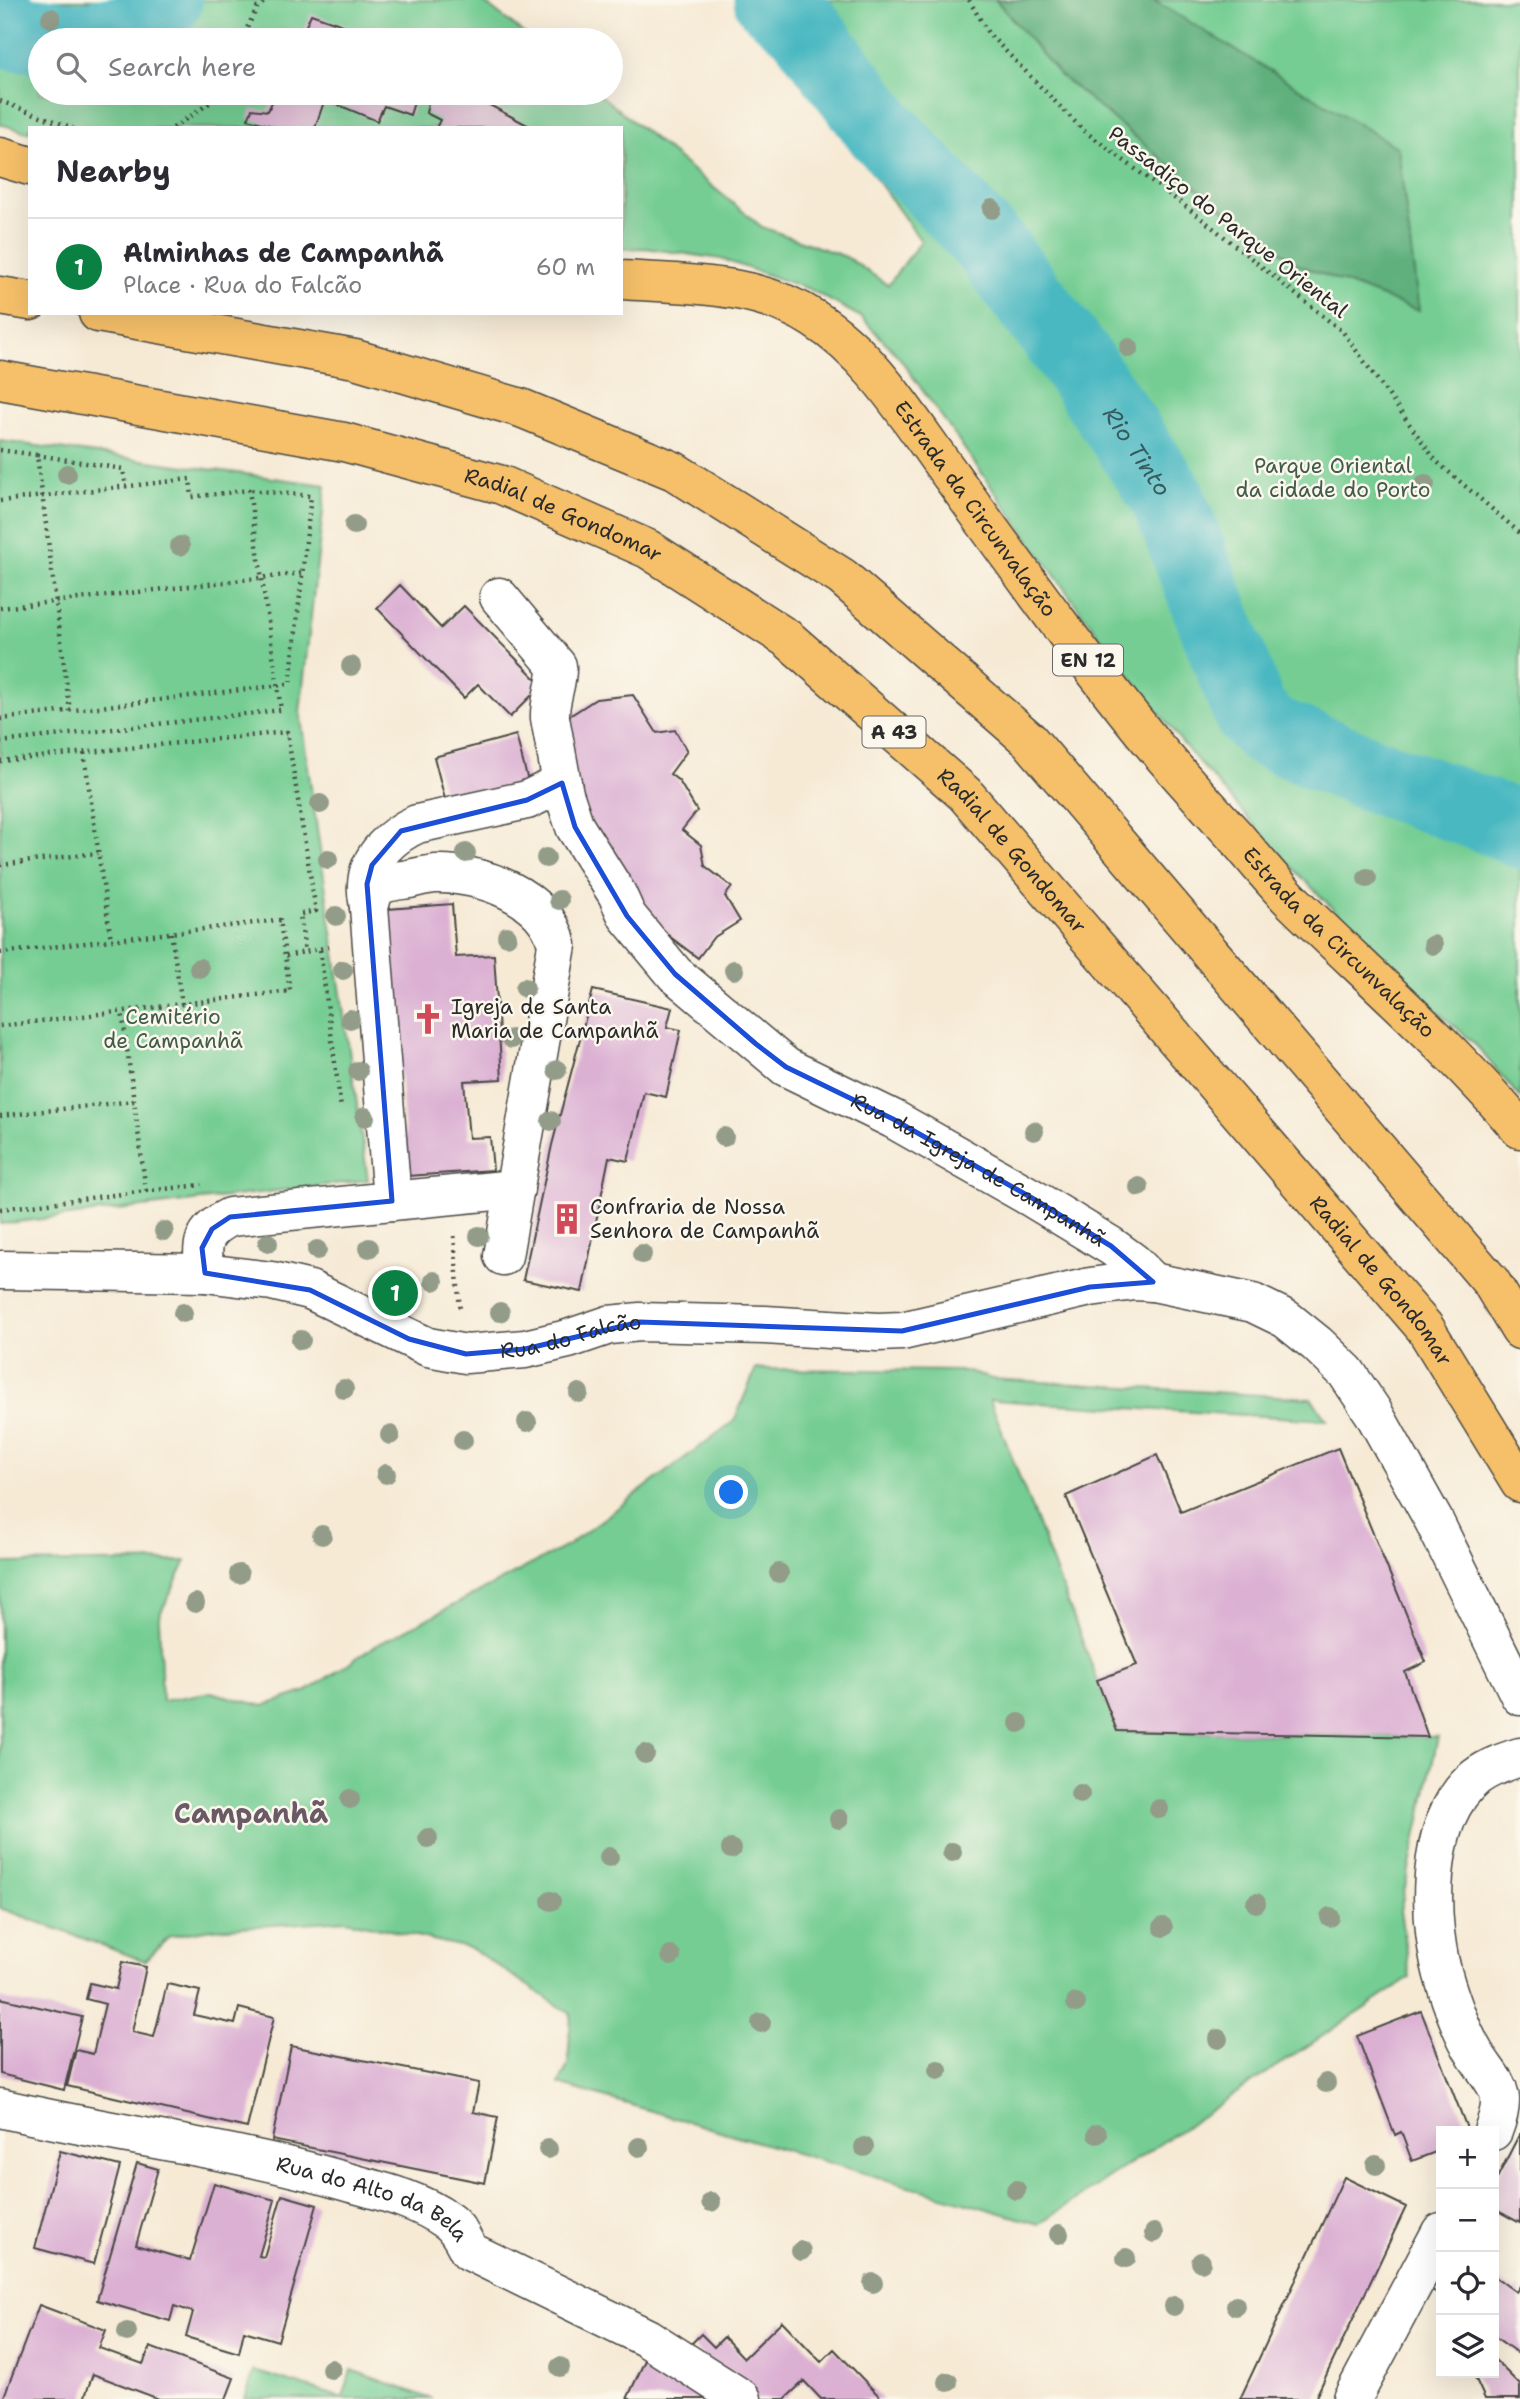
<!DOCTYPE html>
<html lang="en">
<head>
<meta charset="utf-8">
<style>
	:root { --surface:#fff; --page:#f2f2f3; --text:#2b2b33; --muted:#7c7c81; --line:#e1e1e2; --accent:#0b8043 }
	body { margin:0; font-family:"Shantell Sans",sans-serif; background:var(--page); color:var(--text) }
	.controls { position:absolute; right:21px; bottom:21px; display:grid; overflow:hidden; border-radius:0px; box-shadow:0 7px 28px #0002 }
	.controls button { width:63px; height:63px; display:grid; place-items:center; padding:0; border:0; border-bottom:2px solid var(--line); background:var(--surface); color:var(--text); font:35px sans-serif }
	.you { position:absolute; left:732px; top:1493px; width:24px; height:24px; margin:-18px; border:5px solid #fff; border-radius:50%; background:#1a73e8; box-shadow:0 0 0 10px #1a73e833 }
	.badge { display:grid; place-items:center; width:46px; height:46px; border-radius:50%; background:var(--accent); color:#fff; font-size:23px; font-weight:700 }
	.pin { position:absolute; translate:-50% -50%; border:4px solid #fff; box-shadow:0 2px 7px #0006 }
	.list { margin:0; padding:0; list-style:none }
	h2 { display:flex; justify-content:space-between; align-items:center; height:91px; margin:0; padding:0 28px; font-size:30px }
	h2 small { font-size:23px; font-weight:400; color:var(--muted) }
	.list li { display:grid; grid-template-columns:46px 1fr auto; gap:21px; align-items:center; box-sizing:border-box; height:98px; padding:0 28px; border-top:2px solid var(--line) }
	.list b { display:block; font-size:26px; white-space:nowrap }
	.list p { margin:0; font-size:23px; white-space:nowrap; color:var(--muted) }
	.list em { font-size:23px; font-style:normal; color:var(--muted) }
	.icon { flex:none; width:38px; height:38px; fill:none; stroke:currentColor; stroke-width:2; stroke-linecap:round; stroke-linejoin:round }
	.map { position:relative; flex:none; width:1520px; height:2399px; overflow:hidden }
	.search { position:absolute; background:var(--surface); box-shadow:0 7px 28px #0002; left:28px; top:28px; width:595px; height:77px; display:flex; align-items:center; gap:18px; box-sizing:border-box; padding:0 24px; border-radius:38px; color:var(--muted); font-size:26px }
	.panel { position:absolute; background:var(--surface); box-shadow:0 7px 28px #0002; left:28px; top:126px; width:595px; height:189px; border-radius:0px }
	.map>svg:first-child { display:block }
</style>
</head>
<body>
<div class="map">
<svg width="1520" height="2399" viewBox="0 0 1520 2399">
	<rect width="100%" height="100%" fill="#fbf7ec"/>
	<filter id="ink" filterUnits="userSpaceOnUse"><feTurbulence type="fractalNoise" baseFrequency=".0143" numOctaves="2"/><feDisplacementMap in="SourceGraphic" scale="14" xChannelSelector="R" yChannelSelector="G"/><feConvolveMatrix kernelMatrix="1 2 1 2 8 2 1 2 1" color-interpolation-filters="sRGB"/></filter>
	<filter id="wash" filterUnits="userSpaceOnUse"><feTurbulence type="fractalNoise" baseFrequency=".00686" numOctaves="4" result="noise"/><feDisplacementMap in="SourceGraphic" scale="28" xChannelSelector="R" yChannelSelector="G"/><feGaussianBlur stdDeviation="1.57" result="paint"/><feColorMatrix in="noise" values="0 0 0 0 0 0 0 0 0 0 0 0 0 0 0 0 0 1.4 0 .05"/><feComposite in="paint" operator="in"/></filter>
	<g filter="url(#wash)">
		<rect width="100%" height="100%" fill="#f6ead5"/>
		<!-- green -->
		<path fill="#74cd93" stroke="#507c5f" stroke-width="2" d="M0 0H481L532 40H40V93H598L762 227 846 257 888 285 921 241 857 152 738 0H996L1060 75 1229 214 1299 265 1419 311 1418 300 1150 0H1520V1098L1474 1043 1414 991 1281 856 1184 745 1081 612 898 356 861 317 809 289 721 259 645 248 621 249V128H30V133L0 124Z
			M0 441 326 485 300 712 368 1180 0 1224Z
			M756 1369 964 1371 992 1379 1311 1398 1327 1420 990 1400 1117 1731 1438 1737 1400 1911 1410 1978 1039 2224 559 2084 568 2065 571 2014 472 1949 346 1920 211 1929 170 1936 145 1961 0 1908V1563L186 1561 159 1616 162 1701 211 1692 263 1706 307 1691 373 1647 567 1546 734 1421Z
			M351 2370 432 2399H245L254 2371 343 2398Z"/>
		<!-- forest -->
		<path fill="#5fb07d" stroke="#456e54" stroke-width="2" d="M996 0H1153L1398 148 1419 311 1299 265 1202 192 1060 75Z"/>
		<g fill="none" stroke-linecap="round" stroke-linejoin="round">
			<!-- river -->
			<g stroke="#49b8c1" stroke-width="75">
				<path id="s1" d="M771 0 803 26 882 130 989 245 1075 359 1167 496 1250 712 1268 731 1373 775 1506 823 1520 831"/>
				<path d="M0 18 16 33 79 40"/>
				<path d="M82 40 132 31 165 0"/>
			</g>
		</g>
		<g id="blocks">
			<!-- building -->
			<path fill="#dbb0d3" d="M311 14 386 40H300Z
				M276 93H327L315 128H279L248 119 252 109 268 111Z
				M339 93H417L410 115 384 106 377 121 336 104Z
				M430 93H467L533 128H436L440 120 426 113Z
				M400 585 441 628 464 606 542 685 510 717 478 684 464 698 377 608Z
				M633 695 657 733 675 730 687 751 670 774 679 781 697 811 682 830 701 845 705 866 732 887 725 896 740 921 713 938 698 958 636 911 577 816 565 719 596 699Z
				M516 735 530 789 448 811 434 757Z
				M452 904 456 957 494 955 502 1079 464 1081 469 1138 490 1137 493 1170 408 1176 388 909Z
				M593 990 672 1008 667 1027 681 1030 666 1097 644 1092 628 1161 609 1157 582 1292 523 1280 552 1145Z
				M1338 1448 1426 1662 1405 1672 1428 1737 1117 1731 1097 1680 1137 1665 1066 1496 1157 1455 1181 1512Z
				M122 1962 146 1967 132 2032 154 2037 167 1984 200 1991 194 2015 235 2024 239 2008 274 2017 247 2128 67 2086 76 2050 93 2054 105 2004 86 1999 90 1983 116 1989Z
				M0 1998 82 2017 64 2090 0 2074Z
				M1421 2011 1468 2131H1441V2150L1412 2161 1401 2132 1395 2135 1357 2036Z
				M291 2046 479 2083 473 2112 498 2117 485 2183 272 2140Z
				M1520 2133V2223L1494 2209V2184Z
				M60 2151 120 2166 94 2264 35 2248Z
				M137 2163 158 2169 136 2245 190 2261 214 2183 275 2200 259 2256 264 2257 282 2195 317 2205 278 2341 244 2331 239 2353 186 2337 193 2312 174 2306 170 2321 97 2300Z
				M1344 2177 1406 2207 1315 2399H1240Z
				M1441 2276V2297L1431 2289Z
				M1494 2276 1516 2292 1520 2286V2355L1494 2336Z
				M39 2305 106 2330 99 2348 143 2364 150 2347 234 2378 226 2399H159L93 2374 84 2399H3Z
				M782 2321 821 2362 834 2349 882 2399H821L804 2381 785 2399H744L691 2344 701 2334 714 2347 724 2337 744 2358Z
				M646 2358 712 2399H627Z
				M1494 2359 1520 2385V2399H1485L1473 2373H1494Z"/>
		</g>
	</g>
	<g filter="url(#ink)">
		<use href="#blocks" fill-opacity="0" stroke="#494844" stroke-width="2"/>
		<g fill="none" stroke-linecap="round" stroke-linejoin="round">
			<defs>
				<g id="minor">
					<path id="s2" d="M499 597 557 666C558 684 549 699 550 718L564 794 575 827 617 894 627 916 675 974 786 1067 893 1119 1032 1198 1111 1246 1133 1262 1153 1282"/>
					<path d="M369 907C368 900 366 892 367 885 368 856 394 834 417 824L527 800 562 783"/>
					<path d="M392 1201 515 1189"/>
					<path id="s3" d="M0 1270 205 1273 272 1281 310 1290 428 1347 466 1354 525 1349 568 1339 609 1325 640 1322 765 1325 878 1332 902 1331 1090 1287 1135 1281 1153 1282 1253 1303 1286 1319 1317 1344 1346 1372 1373 1412 1434 1521 1520 1696"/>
					<path d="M205 1273C201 1244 201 1232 230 1217L392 1201 369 907C371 902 372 895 374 891 381 881 398 881 409 879 417 877 427 875 435 874 480 872 547 896 557 945L503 1256"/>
					<path id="s4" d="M0 2108C114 2135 231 2148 344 2181 380 2191 417 2199 448 2221 458 2228 463 2240 469 2251L647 2338 742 2399"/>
					<path d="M1493 2131C1509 2090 1496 2087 1475 2054 1463 2034 1453 2007 1446 1985 1427 1926 1423 1820 1476 1777 1489 1767 1504 1762 1520 1757"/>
					<path d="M1352 2399 1441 2232"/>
				</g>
				<g id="major">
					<path d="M0 157 30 166"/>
					<path id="s5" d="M621 280C686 284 757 282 814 319 873 356 911 422 952 477 1017 567 1082 658 1153 744 1179 775 1207 805 1234 835 1253 857 1272 881 1293 902 1370 977 1451 1047 1520 1129"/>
				</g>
				<g id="highway">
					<path d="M0 296 30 301"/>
					<path d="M98 313 355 359 521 408 674 471 842 577 1029 740 1491 1282 1520 1330"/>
					<path id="s6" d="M0 380 344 442 502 485 648 549 788 639 965 794 1425 1328 1520 1483"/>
				</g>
			</defs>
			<!-- minor casing -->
			<use href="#minor" stroke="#494844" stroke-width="41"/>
			<!-- major casing -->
			<use href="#major" stroke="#494844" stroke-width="41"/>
			<!-- highway casing -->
			<use href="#highway" stroke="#494844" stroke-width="41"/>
			<!-- path -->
			<path stroke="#494844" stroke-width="4.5" stroke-dasharray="2 5" stroke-linecap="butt" d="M969 0 988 33 1083 130 1197 215 1343 332 1436 461 1520 533
				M241 40 257 8 267 0
				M0 101 73 128
				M173 128 211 102 215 93
				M0 450 37 455 70 711
				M37 455 123 469 126 487
				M0 501 190 479 192 497 249 490 281 710 0 742
				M0 608 303 573
				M0 719 290 684 311 496 249 490
				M84 753 111 940
				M0 761 287 732 316 911 300 914 305 952
				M0 865 98 853
				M171 933 182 1004
				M320 950 341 1108
				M0 953 280 920 290 991 0 1026
				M286 956 333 946
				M0 1116 134 1101
				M146 1191 202 1185
				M0 1209 146 1191 122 1011
				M454 1236 460 1311"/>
			<!-- minor -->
			<use href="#minor" stroke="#fff" stroke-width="38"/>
			<!-- major -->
			<use href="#major" stroke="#f6c06b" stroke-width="38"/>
			<!-- highway -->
			<use href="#highway" stroke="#f6c06b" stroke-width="38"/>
		</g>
		<!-- trees -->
		<g fill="#929c89">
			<circle cx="51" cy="18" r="10"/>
			<circle cx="992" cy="209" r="10"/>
			<circle cx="1129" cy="348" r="10"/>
			<circle cx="67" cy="474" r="10"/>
			<circle cx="1425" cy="484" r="10"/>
			<circle cx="354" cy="525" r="10"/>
			<circle cx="180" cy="546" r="10"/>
			<circle cx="351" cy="666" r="10"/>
			<circle cx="320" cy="804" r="10"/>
			<circle cx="466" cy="853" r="10"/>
			<circle cx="546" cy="858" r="10"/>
			<circle cx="328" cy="859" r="10"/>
			<circle cx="1367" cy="878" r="10"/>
			<circle cx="559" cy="900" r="10"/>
			<circle cx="336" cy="916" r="10"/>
			<circle cx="507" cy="936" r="10"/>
			<circle cx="1433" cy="945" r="10"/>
			<circle cx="199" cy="968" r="10"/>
			<circle cx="343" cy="970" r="10"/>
			<circle cx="734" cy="970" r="10"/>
			<circle cx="525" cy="988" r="10"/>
			<circle cx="350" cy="1019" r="10"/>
			<circle cx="511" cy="1039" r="10"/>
			<circle cx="557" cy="1070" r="10"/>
			<circle cx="358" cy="1071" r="10"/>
			<circle cx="365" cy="1117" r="10"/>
			<circle cx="551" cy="1121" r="10"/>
			<circle cx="1034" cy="1131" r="10"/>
			<circle cx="724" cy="1137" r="10"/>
			<circle cx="1139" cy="1187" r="10"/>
			<circle cx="164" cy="1231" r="10"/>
			<circle cx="479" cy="1236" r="10"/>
			<circle cx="268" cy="1243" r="10"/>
			<circle cx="369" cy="1248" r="10"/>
			<circle cx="317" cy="1250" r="10"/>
			<circle cx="642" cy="1254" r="10"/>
			<circle cx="434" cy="1281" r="10"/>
			<circle cx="500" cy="1312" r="10"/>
			<circle cx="183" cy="1313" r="10"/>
			<circle cx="301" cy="1340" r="10"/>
			<circle cx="344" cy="1389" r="10"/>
			<circle cx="579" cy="1393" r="10"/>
			<circle cx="527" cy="1422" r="10"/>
			<circle cx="390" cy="1435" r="10"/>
			<circle cx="463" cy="1440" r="10"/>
			<circle cx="386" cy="1474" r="10"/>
			<circle cx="322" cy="1535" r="10"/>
			<circle cx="779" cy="1573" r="10"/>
			<circle cx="239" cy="1574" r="10"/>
			<circle cx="195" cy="1603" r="10"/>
			<circle cx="1019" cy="1723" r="10"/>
			<circle cx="645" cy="1754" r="10"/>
			<circle cx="1080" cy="1794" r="10"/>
			<circle cx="350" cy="1799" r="10"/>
			<circle cx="1159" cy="1809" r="10"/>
			<circle cx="839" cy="1819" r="10"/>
			<circle cx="428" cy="1838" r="10"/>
			<circle cx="731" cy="1849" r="10"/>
			<circle cx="952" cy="1852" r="10"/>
			<circle cx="609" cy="1857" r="10"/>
			<circle cx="551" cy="1901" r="10"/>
			<circle cx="1256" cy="1903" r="10"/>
			<circle cx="1330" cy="1917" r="10"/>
			<circle cx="1163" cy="1927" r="10"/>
			<circle cx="671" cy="1956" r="10"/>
			<circle cx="1076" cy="2003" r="10"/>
			<circle cx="761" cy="2023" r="10"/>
			<circle cx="1218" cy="2039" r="10"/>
			<circle cx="938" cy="2070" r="10"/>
			<circle cx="1326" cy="2083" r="10"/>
			<circle cx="1097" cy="2134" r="10"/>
			<circle cx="639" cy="2147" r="10"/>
			<circle cx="864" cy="2147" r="10"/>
			<circle cx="548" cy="2149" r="10"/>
			<circle cx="1376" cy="2165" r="10"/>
			<circle cx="1016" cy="2190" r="10"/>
			<circle cx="711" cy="2202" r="10"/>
			<circle cx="1154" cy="2233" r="10"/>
			<circle cx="1059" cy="2234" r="10"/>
			<circle cx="801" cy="2251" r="10"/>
			<circle cx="1126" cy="2258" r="10"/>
			<circle cx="1201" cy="2262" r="10"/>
			<circle cx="873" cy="2283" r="10"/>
			<circle cx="1174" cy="2306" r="10"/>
			<circle cx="1236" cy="2306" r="10"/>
			<circle cx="127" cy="2332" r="10"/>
			<circle cx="560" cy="2367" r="10"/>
			<circle cx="331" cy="2369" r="10"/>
			<circle cx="948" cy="2382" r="10"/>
		</g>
	</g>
	<!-- marked area -->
	<path fill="none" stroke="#1d4ed8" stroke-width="5" stroke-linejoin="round" d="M562 783 575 827 627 916 675 974 756 1044 786 1067 893 1119 1032 1198 1111 1246 1153 1282 1090 1287 902 1331 640 1322 525 1349 466 1354 409 1339 310 1290 205 1273 202 1248 212 1229 230 1217 392 1201 367 884 372 865 401 831 527 800Z"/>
	<!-- icons -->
	<defs>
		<symbol id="church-bare" viewBox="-9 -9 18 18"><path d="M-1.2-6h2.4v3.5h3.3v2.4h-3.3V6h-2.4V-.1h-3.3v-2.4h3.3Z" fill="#d1495b" stroke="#fbf7ec" stroke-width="2.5" paint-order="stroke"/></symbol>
		<symbol id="building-bare" viewBox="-9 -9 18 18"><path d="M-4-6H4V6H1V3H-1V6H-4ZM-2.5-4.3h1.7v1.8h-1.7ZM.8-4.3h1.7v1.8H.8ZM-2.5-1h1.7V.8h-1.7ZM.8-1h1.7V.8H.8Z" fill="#d1495b" stroke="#fbf7ec" stroke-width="2.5" paint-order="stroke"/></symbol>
	</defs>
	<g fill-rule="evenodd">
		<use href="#church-bare" x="406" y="997" width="44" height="44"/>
		<use href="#building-bare" x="545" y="1197" width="44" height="44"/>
	</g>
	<g text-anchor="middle" stroke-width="5" stroke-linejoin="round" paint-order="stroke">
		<!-- shield labels -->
		<g fill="#fbf7ec" stroke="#696865" stroke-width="2">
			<rect x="1053" y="644.5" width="70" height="31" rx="5"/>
			<rect x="862.5" y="716.5" width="63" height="31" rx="5"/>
		</g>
		<g font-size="19" font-weight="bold" fill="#2b2b2b">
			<text x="1088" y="667">EN 12</text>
			<text x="894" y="739">A 43</text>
		</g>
		<!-- street labels -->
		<g font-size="21" fill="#2b2b2b" stroke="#fbf7ec">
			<text transform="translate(1228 222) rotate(38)" y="7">Passadiço do Parque Oriental</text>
			<text dy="7" stroke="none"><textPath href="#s5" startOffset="450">Estrada da Circunvalação</textPath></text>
			<text dy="7" stroke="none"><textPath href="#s6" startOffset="581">Radial de Gondomar</textPath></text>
			<text dy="7" stroke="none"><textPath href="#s6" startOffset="1148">Radial de Gondomar</textPath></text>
			<text dy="7" stroke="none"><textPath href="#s5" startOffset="1017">Estrada da Circunvalação</textPath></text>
			<text dy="7" stroke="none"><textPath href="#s2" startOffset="796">Rua da Igreja de Campanhã</textPath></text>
			<text dy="7" stroke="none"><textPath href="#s6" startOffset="1715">Radial de Gondomar</textPath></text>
			<text dy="7" stroke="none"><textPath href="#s3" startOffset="588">Rua do Falcão</textPath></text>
			<text dy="7" stroke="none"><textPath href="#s4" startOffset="385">Rua do Alto da Bela</textPath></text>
		</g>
		<!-- park labels -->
		<g font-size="21" fill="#415c4a" stroke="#fbf7ec">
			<text x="1333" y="473">Parque Oriental<tspan x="1333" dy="24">da cidade do Porto</tspan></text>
			<text x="173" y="1024">Cemitério<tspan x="173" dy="24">de Campanhã</tspan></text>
		</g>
		<!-- poi labels -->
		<g font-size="21" fill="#2b2b2b" stroke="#fbf7ec" text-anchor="start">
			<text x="451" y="1014">Igreja de Santa<tspan x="451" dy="24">Maria de Campanhã</tspan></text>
			<text x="590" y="1214">Confraria de Nossa<tspan x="590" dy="24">Senhora de Campanhã</tspan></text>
		</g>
		<!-- water labels -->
		<g font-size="23" font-style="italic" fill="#365c60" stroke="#fbf7ec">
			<text dy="8" stroke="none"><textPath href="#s1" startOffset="583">Rio Tinto</textPath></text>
		</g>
		<!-- district labels -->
		<g font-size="28" font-weight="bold" fill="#695a66" stroke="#fbf7ec">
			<text x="251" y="1823">Campanhã</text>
		</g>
	</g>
</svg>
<div class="controls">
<button>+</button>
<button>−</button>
<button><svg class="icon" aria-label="locate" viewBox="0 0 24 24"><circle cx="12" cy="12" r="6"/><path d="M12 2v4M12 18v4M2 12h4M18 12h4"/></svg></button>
<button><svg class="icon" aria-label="layers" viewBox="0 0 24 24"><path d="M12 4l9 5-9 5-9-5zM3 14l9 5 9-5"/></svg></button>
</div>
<div class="you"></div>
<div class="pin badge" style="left:395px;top:1293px">1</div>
<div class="search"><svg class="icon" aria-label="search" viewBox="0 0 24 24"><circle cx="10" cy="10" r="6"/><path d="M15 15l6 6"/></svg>Search here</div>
<section class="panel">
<h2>Nearby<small></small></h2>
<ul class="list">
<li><span class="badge">1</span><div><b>Alminhas de Campanhã</b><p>Place · Rua do Falcão</p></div><em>60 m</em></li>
</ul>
</section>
</div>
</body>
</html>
